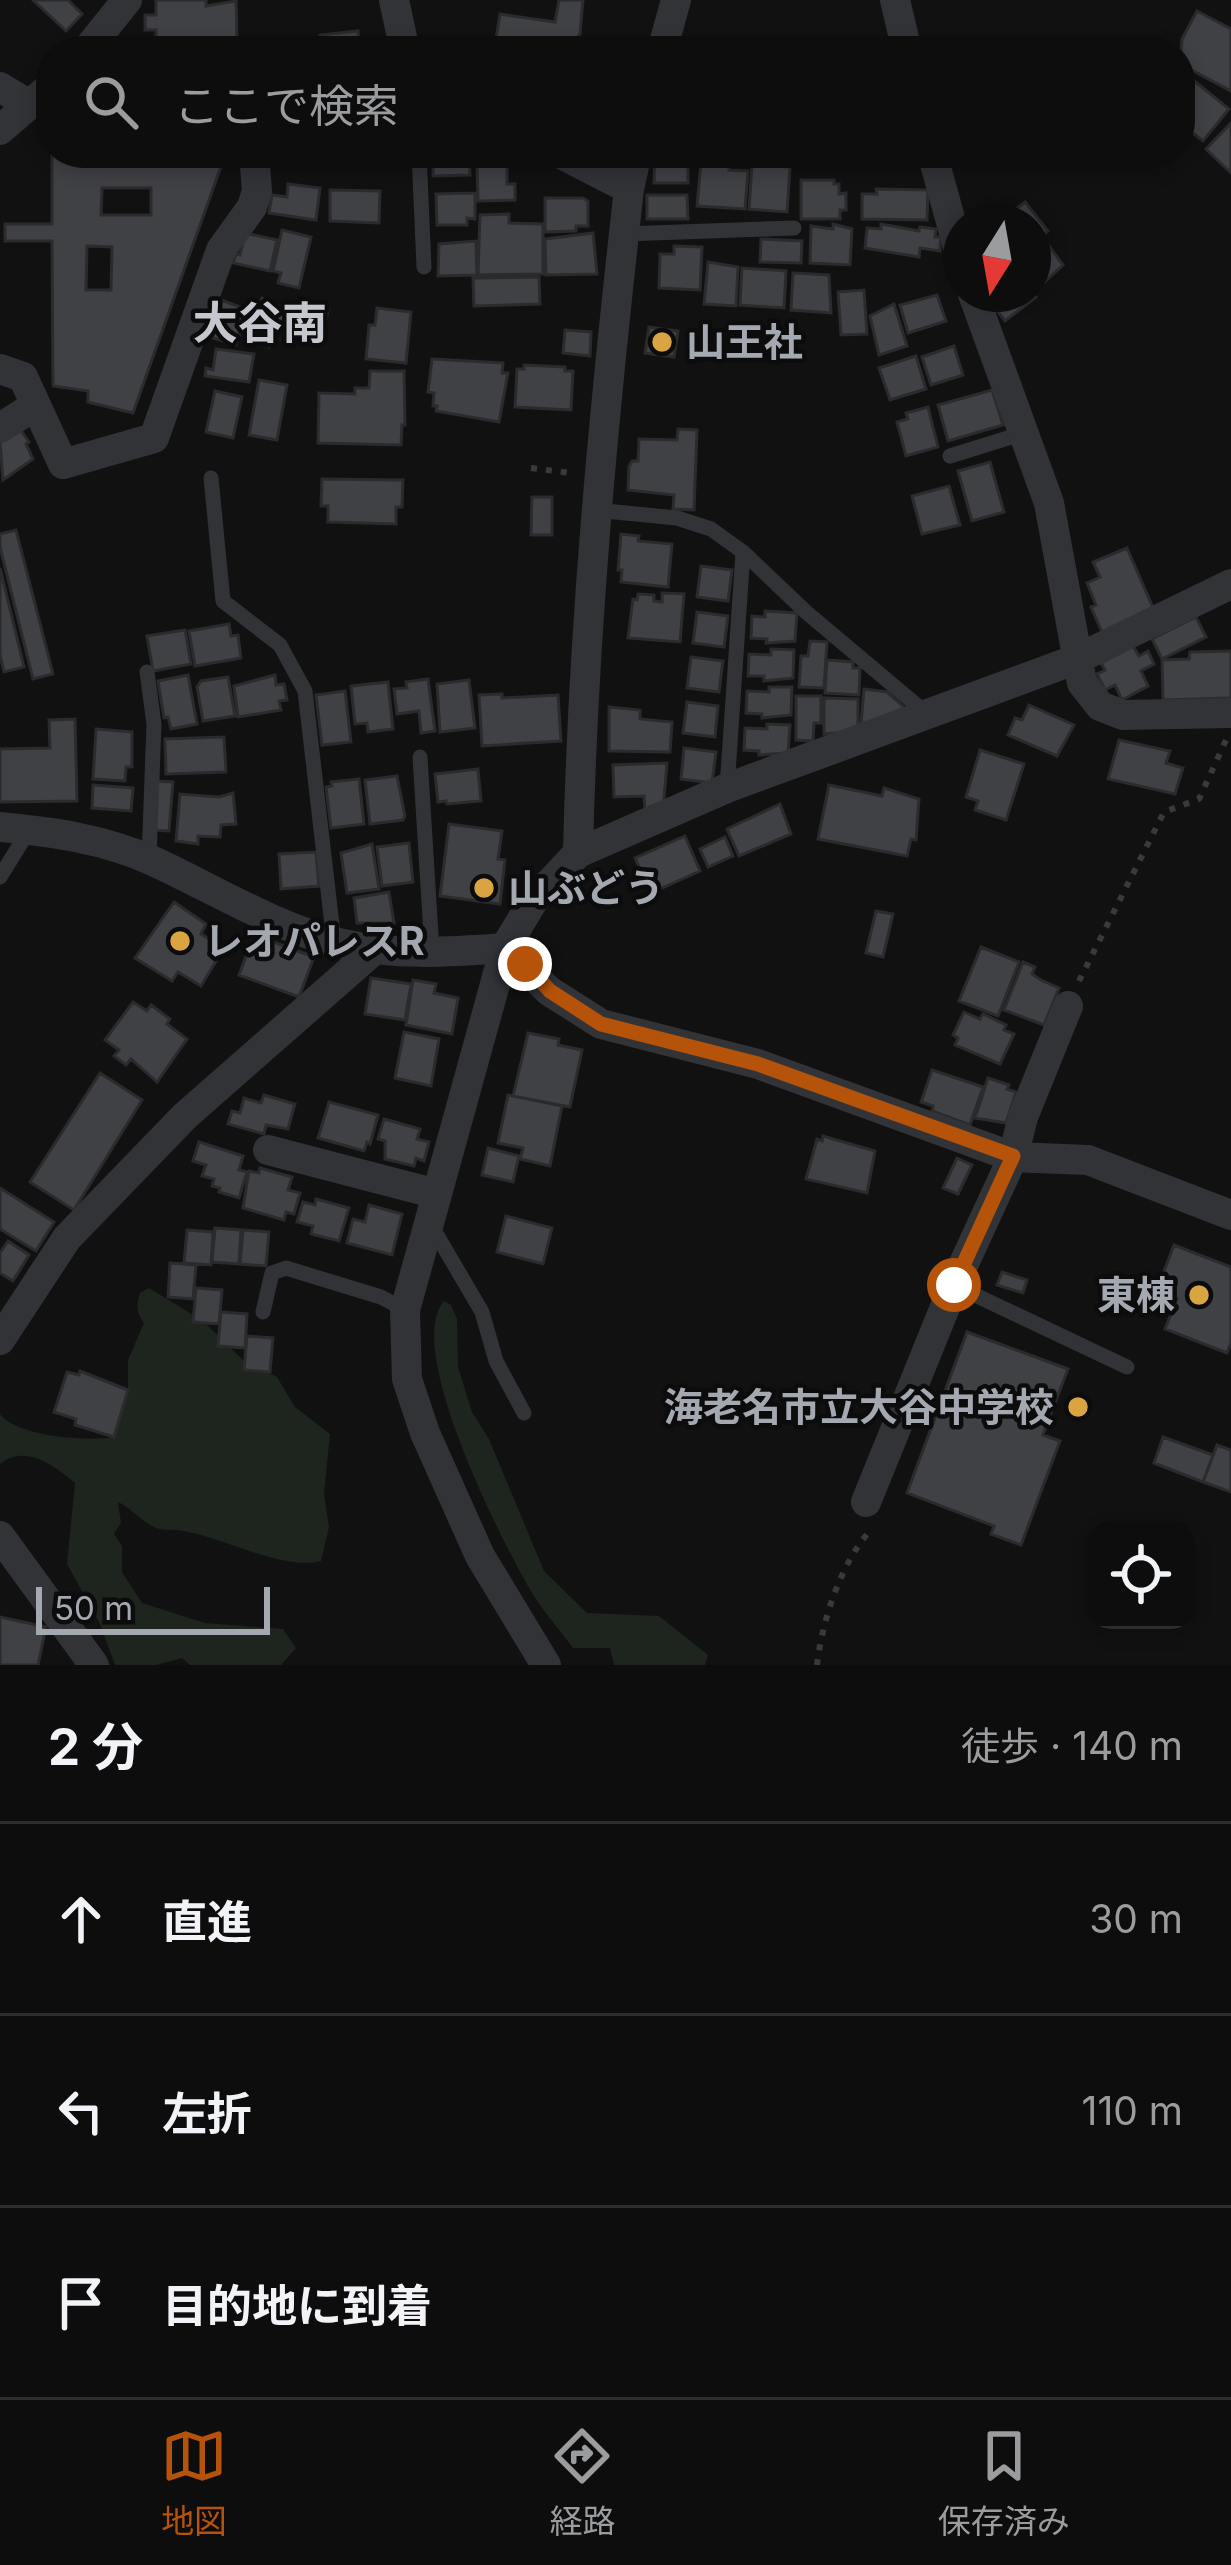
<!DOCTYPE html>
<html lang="ja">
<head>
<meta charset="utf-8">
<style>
	:root { --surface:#0d0d0e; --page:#1b1b1c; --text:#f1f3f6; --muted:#9a9c9e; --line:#2d2d2e; --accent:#b45309 }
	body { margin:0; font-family:Inter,"Noto Sans JP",sans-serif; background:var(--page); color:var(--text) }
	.controls { position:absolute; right:36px; bottom:36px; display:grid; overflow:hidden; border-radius:24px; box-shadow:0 6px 18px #0003 }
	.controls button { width:108px; height:108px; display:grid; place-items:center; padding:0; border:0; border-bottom:3px solid var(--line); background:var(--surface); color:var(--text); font:60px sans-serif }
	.compass { position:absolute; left:943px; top:204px; width:108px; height:108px; border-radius:50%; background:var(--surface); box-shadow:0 6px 18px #0003; rotate:191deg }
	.scale { position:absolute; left:36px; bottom:30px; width:234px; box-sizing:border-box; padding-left:12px; border:6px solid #a4a8b1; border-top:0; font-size:33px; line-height:42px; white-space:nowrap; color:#a4a8b1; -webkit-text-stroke:9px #0c0c0d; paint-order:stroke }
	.stop { position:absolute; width:36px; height:36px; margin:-27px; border:9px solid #b45309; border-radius:50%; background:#fff }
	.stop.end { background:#b45309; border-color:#fff; box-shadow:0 3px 12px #0008 }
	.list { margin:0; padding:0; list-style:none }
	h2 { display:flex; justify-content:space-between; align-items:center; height:156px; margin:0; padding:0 48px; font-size:51px }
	h2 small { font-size:39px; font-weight:400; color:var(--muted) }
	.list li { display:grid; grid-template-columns:78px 1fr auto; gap:36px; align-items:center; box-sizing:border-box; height:192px; padding:0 48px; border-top:3px solid var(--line) }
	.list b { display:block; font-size:45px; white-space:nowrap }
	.list em { font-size:39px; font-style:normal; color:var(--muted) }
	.icon { flex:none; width:66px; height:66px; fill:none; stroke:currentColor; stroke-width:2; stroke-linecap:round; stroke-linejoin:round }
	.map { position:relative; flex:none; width:1231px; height:1665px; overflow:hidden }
	.search { position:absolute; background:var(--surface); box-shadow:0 6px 18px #0003; left:36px; right:36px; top:36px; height:132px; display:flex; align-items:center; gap:30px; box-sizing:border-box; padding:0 42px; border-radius:48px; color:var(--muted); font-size:45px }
	.sheet { height:732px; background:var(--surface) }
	nav { display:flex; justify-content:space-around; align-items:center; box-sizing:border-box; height:168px; border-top:3px solid var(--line); background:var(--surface); font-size:33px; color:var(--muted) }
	nav a { display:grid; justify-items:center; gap:6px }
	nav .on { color:var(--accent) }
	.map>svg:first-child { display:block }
</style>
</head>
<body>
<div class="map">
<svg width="1231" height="1665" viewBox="0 0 1231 1665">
	<rect width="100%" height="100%" fill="#111112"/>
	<!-- green -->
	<path fill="#1e241e" d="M149 1288 203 1321 243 1360 277 1377 295 1407 330 1434 324 1494 329 1527 321 1561C284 1571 224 1538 184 1531 175 1529 165 1531 156 1528 142 1522 131 1508 118 1502L121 1523 114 1534 122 1546V1572L142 1603 205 1623 283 1629 296 1648 281 1665H190L182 1658 156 1665H115L100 1624 67 1564 75 1483C53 1465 26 1444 0 1464V1414C15 1436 87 1442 114 1437L128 1390V1360L144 1323C136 1312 136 1306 140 1293Z
		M444 1301 451 1305 457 1319 458 1367 472 1412 489 1439 544 1571 587 1613 659 1616 708 1655 705 1665H614L610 1648H573C559 1629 541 1609 529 1588 501 1539 403 1348 444 1301Z"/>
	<!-- building -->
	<path fill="#404145" stroke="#2b2b2e" stroke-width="3" fill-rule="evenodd" d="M33 0H68L82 14 66 31Z
		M156 0H206V6L236 1 237 39H209V46L156 43V30H145V15H156Z
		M559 0H583L580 34 575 40 564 38 562 51H494L500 14 555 22Z
		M1197 11 1231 29V91L1180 64 1182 39Z
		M358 31 360 51H321L320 35Z
		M1187 75 1229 109 1203 141 1180 123V109L1190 97 1180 89Z
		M1231 123V173L1206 149Z
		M52 153H212L224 158 133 413 88 402V391L53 386 52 241H5V224H52ZM102 188H151V215H101ZM87 246 112 247 111 290H86Z
		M433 153H469L470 175 433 176Z
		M655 153H688V183H654Z
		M799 153H914V154L800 166Z
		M507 162V184H515V200L478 201 477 163Z
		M701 162 730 164 729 170 748 171 745 209 697 206Z
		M752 165 790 167 787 212 749 209Z
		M801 180H834V184H839V194L846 193V210H840V219H801Z
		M288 184 320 188 316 220 269 213 272 195 287 197Z
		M876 189 928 190 927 220 862 219V194H877Z
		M330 190 380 191 379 223 330 221Z
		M475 193V219L467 218V225H437L436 194Z
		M647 195H687L688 219H647Z
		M545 198H583L588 201V226H576V231L545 232Z
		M1025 202 1048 231 1033 242V222H1005L1011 218 1008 215Z
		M509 214V223L543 224V274L478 275 480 215Z
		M833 224 852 229 850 265 810 263 811 226 833 229Z
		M881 224 919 231 920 227 936 229 935 237H941L940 251 920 248 919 257 865 248 867 228 881 229Z
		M282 230 311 237 299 288 278 283 281 273 273 271Z
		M245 233 277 240 270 271 233 263 236 254 240 255Z
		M593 233 597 274 546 275 545 239Z
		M761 239 802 241 801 263 760 262Z
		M1044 239 1063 265 1038 288 1033 282V248Z
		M476 241 477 275 438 276 439 244Z
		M674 246 702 247 700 290 659 288 660 254H674Z
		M708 262 738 267 736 306 704 304Z
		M742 268 786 271 784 308 740 305Z
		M793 273 829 275 831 313 791 310Z
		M539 277 540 304 474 306 473 278Z
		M864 290 867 334 841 335 838 292Z
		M1033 293 1036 297 1005 321 986 296Z
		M937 295 946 321 908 333 900 305Z
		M262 298 288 311 269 347 244 334Z
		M221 300 248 310 236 345 200 334 210 308 217 311Z
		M300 304 328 309 322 342 294 336Z
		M894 304 907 346 879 355 870 316Z
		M377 308 411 312 406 363 366 359 369 325H375Z
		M649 327 678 331 674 357 645 353Z
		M565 330 591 332 590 356 563 353Z
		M954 346 963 375 931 385 922 357Z
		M216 349 254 354 249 382 205 376 206 368 213 370Z
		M916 356 926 389 890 400 879 368Z
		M432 359 503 363 502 373H508L499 422 436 411 437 406H433L434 393 428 392Z
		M524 365 565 367V371H573L571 410 515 407 517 369H524Z
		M370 371H404L405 425H402L401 445 318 443 319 393 355 394V388H369Z
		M259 380 287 385 277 440 249 435Z
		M992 390 1003 425 948 441 938 405Z
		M215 391 242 397 233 438 206 432Z
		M928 407 938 447 906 456 897 422 908 419 906 413Z
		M20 429 29 442 26 444 33 459 3 480 0 442Z
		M678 429 697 430 694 510 673 509 674 495 628 490 629 467 632 461H638L639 439 677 440Z
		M990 462 1004 512 972 521 958 471Z
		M322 479 403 480 402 507H396V524L328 522V506H321Z
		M949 486 960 525 922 534 912 496Z
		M532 497H552V535H531Z
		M16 530 53 674 33 679 0 547V534Z
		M621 534 639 536 638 541 672 544 668 587 621 582 622 570H618Z
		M1127 548 1154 610 1102 632 1091 607 1096 605 1087 583 1100 577 1093 562Z
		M701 566 732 570 728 601 697 597Z
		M0 568 24 667 4 672 0 655Z
		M662 593 684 594 680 642 628 638 633 599 637 600 638 594 654 595V601L662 602Z
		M765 611 797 613 795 641 766 643 767 639 751 638 752 616 765 617Z
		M697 612 728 616 724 647 693 643Z
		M1196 617 1206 637 1162 659 1152 639Z
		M229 624 231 636 238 635 241 658 195 666 189 631Z
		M185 630 191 664 153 671 147 636Z
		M810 641 827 642 824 688 799 687 801 656H808Z
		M1133 646 1139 656 1148 651 1154 664 1141 671 1148 686 1122 700 1115 685 1105 690 1097 674 1105 670 1101 663Z
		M771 649 794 650 793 678 764 681V676H748L749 654 771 655Z
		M1231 651V698L1163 700 1162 660 1189 659 1190 652Z
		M691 657 723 661 719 692 687 688Z
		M827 660 853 662V668H860L859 695 825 693Z
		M188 675 197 724 171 729 168 717 164 718 158 681Z
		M275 675 276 685 284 684 287 700 279 701 281 710 238 717 234 686Z
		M228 677 235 716 203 721 197 687 201 681Z
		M428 679 435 731 421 733 419 711 397 714 394 689 407 688 406 682Z
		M469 680 475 728 440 732 437 684Z
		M388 682 393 729 368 732 367 723 355 724 351 686Z
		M769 687H792L791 715 762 718V714L746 713 747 691 769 692Z
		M864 689 887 692 903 706 902 716 861 724Z
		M345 691 351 742 322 745 316 695Z
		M502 694V698L558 695 561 741 482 746 479 695Z
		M796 696H821V723H814L813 741 796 740Z
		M824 698 858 699V731L824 734Z
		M687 702 718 706 715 737 683 733Z
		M1029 705 1074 725 1057 756 1008 735 1015 718 1022 720Z
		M609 707 640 710V719L672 722 670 752 609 751Z
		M75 719 77 801 0 802V749L50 748 49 720Z
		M767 724 790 725 788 753 759 755V751L744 750 745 728 767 729Z
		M96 729 132 732V767H126L125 781 93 779Z
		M224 737 226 772 166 774 165 739Z
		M1119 740 1170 751 1166 763 1183 768 1175 794 1108 779Z
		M684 748 716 752 712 783 681 779Z
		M980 750 1024 764 1006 820 975 810 978 801 966 797Z
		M667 763 663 810 645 811 644 796 614 797 613 765Z
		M478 769 481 801 447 804 446 801 438 802 435 774Z
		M397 776 405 816 403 820 370 824 365 780Z
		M359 779 364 824 331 828 326 787 332 786 331 782Z
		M155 781 173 782 169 831 152 830Z
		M93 785 133 788 131 811 92 808Z
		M829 785 882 796 884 788 919 799 916 840 911 839 907 856 818 839Z
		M233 793 236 824 221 825 220 837 198 836V844L176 841 180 794 219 797Z
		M780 804 791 834 739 856 727 829Z
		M449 824 502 831 498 859 505 860 500 904 440 896Z
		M685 836 700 871 651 893 635 858Z
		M725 837 733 856 708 867 700 849Z
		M409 843 413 882 382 886 377 847Z
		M372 844 379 889 347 893 341 853Z
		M316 852 319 886 281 889 279 854Z
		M389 892 394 923H357L354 898Z
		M174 902 206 924 201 934 224 948 201 986 178 972 172 981 135 958Z
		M876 911 893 914 883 957 866 953Z
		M254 935 314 957 299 997 239 975Z
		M981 947 1019 962 998 1016 959 1001Z
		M1023 962 1035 967 1032 974 1041 980 1059 988 1044 1025 1004 1010Z
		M371 978 411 984 405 1020 365 1014Z
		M413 980 436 984 434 993 458 998 452 1034 406 1025Z
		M133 1002 147 1011 151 1005 170 1019 167 1024 187 1039 157 1082 131 1059 126 1065 114 1056 119 1050 105 1040Z
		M964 1012 980 1019 983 1014 1006 1025 1004 1030 1014 1034 1000 1064 955 1045 958 1038 953 1035Z
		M404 1032 439 1039 431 1086 395 1078Z
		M528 1033 559 1039 558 1045 582 1050 570 1107 513 1096Z
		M932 1070 983 1087 970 1125 932 1111 933 1106 921 1102Z
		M100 1073 142 1100 74 1210 30 1182Z
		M988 1078 1009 1085 1007 1089 1016 1092 1006 1123 975 1118Z
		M264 1095 295 1104 288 1129 266 1125 264 1134 228 1124 232 1111 240 1113 244 1098 261 1103Z
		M508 1095 562 1106 550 1166 520 1159 523 1148 498 1143Z
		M329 1102 378 1115 370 1144 367 1142 364 1151 318 1138Z
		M384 1119 420 1129 417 1139 429 1142 424 1161 416 1158 414 1166 385 1159V1141L378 1139Z
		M823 1136 875 1151 867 1193 806 1179 817 1139 822 1141Z
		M199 1142 243 1156 239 1170 247 1172 239 1198 219 1192 220 1188 212 1186 214 1179 202 1176 206 1165 193 1161Z
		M488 1148 519 1156 513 1182 482 1175Z
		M957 1158 972 1165 958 1194 943 1188Z
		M260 1168 292 1177 288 1190 300 1193 294 1214 286 1212 284 1220 243 1208 249 1171 259 1173Z
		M0 1188 54 1222 36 1251 0 1229Z
		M316 1199 349 1208 339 1241 311 1234 313 1226 297 1222 303 1202 315 1205Z
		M369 1205 402 1214 392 1255 347 1243 353 1219 365 1222Z
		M506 1216 552 1228 543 1264 497 1252Z
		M215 1228 241 1230 239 1264 212 1262Z
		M187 1230 213 1232 211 1265 184 1263Z
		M243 1230 269 1232 266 1266 240 1264Z
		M8 1241 29 1255 13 1281 0 1273V1253Z
		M1174 1245 1231 1267V1342L1227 1353 1165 1329 1177 1299 1156 1292Z
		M170 1263 196 1265 193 1299 168 1297Z
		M1002 1272 1027 1280 1023 1293 997 1285Z
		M196 1288 222 1290 219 1324 193 1322Z
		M221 1312 247 1314 245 1348 218 1346Z
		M967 1332 1068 1369 1043 1435 1060 1441 1021 1545 991 1534 994 1526 907 1493Z
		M247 1336 273 1338 270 1372 244 1370Z
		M80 1371 128 1390 114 1437 75 1425 76 1419 54 1412 67 1372 79 1375Z
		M1163 1437 1213 1455 1203 1482 1154 1463Z
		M1217 1445 1231 1450V1492L1203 1482Z
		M0 1617 46 1627 38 1665H0Z"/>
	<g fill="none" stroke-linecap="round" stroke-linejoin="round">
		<!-- path -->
		<path stroke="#393a3d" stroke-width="6" stroke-dasharray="6 9" stroke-linecap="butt" d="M531 468 571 473
			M1079 981 1164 812 1199 799 1226 740
			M817 1665C822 1622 840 1565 869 1532"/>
		<!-- service -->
		<path stroke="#323337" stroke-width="15" d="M419 153 424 267
			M624 234 794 228
			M950 456 1024 433
			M211 478 223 601 280 645 305 691 334 942
			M595 510 677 518 711 529 743 552 806 612 926 713
			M147 672 154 724 149 859
			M420 757 432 951
			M727 788 743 552
			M0 877 29 830
			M431 1225 482 1312 496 1361 524 1413
			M954 1285 1127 1367
			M263 1312 272 1273 286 1268 381 1297 405 1310"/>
		<!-- minor -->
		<path stroke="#323337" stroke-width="30" d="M394 0 405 51
			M895 0 907 51
			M86 51 127 0
			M662 51 676 0
			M0 87 30 105
			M0 130 51 86
			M559 153 629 189
			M932 153 961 258
			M973 294 1049 503 1082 683 1100 706 1123 715 1231 713
			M0 369 23 377 63 464 154 438 221 250 252 207 257 191 254 153
			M0 428 36 405
			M0 827C53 832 104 839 153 861 214 889 274 927 339 943 393 956 450 952 505 948L549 991 601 1024 758 1064 1013 1157 1088 1160 1231 1215
			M578 853C583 630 604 410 629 189L637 153
			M268 1150 437 1194
			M0 1340 67 1238 185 1116 374 950
			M866 1502 954 1285 1013 1157 1023 1117 1068 1006
			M0 1536 94 1665
			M546 1665 480 1556 425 1433 407 1379 405 1310 505 948 533 901 578 853 727 788 1077 659 1231 584"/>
	</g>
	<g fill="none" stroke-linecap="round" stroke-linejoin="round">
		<!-- route -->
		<path stroke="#b45309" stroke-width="15" d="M525 964 550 991 601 1024 758 1064 1013 1156 954 1285"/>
	</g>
	<!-- markers -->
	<g fill="#d9a442" stroke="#0c0c0d" stroke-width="4.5">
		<circle cx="662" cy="342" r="12"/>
		<circle cx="484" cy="888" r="12"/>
		<circle cx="180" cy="941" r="12"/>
		<circle cx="1199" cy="1295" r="12"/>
		<circle cx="1078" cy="1407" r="12"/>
	</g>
	<g text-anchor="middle" stroke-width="9" stroke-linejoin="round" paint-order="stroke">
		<!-- poi labels -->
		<g font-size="39" font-weight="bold" fill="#a4a8b1" stroke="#0c0c0d" text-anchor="start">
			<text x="686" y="356">山王社</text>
			<text x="508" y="902">山ぶどう</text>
			<text x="204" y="955">レオパレスR</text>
			<text x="1175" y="1309" text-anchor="end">東棟</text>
			<text x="1054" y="1421" text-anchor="end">海老名市立大谷中学校</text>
		</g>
		<!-- quarter labels -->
		<g font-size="45" font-weight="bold" fill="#c4c7ce" stroke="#0c0c0d">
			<text x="260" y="339">大谷南</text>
		</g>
	</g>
</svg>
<div class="controls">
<button><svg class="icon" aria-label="locate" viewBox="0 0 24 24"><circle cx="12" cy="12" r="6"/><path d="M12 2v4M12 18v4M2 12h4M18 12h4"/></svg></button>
</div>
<svg class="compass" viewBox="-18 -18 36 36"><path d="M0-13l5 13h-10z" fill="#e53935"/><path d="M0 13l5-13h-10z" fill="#9a9c9e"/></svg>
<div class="scale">50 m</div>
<div class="stop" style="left:954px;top:1285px"></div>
<div class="stop end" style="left:525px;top:964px"></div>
<div class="search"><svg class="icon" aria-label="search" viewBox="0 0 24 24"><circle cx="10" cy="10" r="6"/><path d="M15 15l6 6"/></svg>ここで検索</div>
</div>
<section class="sheet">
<h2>2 分<small>徒歩 · 140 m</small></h2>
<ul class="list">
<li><svg class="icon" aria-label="ahead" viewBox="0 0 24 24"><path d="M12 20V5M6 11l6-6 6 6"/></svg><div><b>直進</b></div><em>30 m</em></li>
<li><svg class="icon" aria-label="left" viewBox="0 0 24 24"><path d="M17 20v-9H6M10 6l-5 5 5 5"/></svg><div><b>左折</b></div><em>110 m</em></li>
<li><svg class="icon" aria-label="arrive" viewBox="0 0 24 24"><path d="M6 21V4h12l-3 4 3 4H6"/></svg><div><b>目的地に到着</b></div></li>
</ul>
</section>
<nav>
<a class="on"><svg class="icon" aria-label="map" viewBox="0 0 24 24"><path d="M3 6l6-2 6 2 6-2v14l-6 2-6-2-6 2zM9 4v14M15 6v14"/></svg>地図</a>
<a><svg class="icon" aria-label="directions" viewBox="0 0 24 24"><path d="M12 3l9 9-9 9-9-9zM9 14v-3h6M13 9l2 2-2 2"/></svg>経路</a>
<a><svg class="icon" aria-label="saved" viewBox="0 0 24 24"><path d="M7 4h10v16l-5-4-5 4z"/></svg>保存済み</a>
</nav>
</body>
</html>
